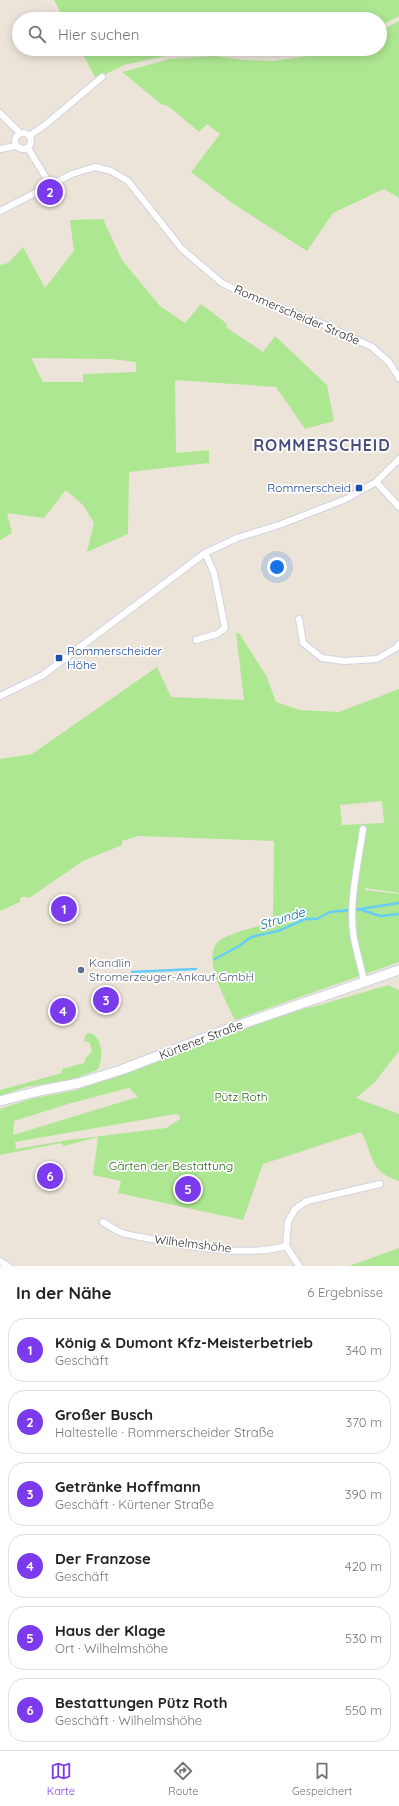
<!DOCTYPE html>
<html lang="de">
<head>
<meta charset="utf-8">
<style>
	:root { --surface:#fff; --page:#f2f2f2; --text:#202124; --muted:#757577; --line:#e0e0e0; --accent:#7c3aed }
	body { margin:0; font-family:Quicksand,sans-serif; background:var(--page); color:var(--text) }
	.you { position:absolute; left:277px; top:567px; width:14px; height:14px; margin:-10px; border:3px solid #fff; border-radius:50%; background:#1a73e8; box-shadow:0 0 0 6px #1a73e833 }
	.badge { display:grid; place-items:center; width:26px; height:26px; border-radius:50%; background:var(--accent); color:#fff; font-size:13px; font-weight:700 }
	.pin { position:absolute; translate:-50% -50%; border:2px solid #fff; box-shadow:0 1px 4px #0006 }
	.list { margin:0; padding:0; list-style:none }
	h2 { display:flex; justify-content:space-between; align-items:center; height:52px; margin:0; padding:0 16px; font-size:17px }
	h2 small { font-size:13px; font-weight:400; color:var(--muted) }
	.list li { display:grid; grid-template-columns:26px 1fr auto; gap:12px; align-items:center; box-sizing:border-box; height:64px; margin:0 8px 8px; padding:0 8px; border:1px solid var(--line); border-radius:16px }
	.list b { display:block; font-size:15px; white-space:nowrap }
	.list p { margin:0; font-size:13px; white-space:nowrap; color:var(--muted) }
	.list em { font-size:13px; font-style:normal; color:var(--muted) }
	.icon { flex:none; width:22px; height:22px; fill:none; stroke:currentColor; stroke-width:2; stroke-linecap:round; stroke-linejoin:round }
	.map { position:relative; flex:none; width:399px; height:1266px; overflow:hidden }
	.search { position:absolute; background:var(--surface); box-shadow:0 2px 10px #0003; left:12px; right:12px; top:12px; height:44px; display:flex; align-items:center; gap:10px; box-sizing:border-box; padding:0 14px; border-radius:22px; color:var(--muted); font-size:15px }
	.sheet { height:484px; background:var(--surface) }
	nav { display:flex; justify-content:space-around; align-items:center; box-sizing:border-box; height:56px; border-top:1px solid var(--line); background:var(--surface); font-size:11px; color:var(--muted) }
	nav a { display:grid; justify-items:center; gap:2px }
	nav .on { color:var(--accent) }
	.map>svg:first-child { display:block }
</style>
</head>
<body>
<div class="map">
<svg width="399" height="1266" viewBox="0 0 399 1266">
	<rect width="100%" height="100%" fill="#ece4d9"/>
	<!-- green -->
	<path fill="#aee792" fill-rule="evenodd" d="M54 0H399V16L380 26V19H64Z
		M399 21V198L384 189 333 213 307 251 235 205 191 172 220 134 207 124 199 132 168 106 161 104 122 72 170 59 214 56 244 60 273 61 324 54 339 49H380V31Z
		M80 49H319L272 55 215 51 179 53 124 65 96 79Z
		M103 219 122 260 160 306 185 323 201 304 226 323 227 328 263 352 275 336 327 385 334 421 305 429 276 387 175 380 176 453 209 450V463L129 472 128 534 87 552 94 523 84 506 66 490 44 518 7 513 12 533 0 540V265L8 263 23 247 45 288 74 251 70 220ZM31 358 110 359 136 362V372L83 374V382H43Z
		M236 633H239L267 677 276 702 300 710 339 712 399 689V893L365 888V890L399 894V962L235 1020C227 1002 199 956 220 940 230 933 260 926 273 922L274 841 138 836 122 841V845L83 861 29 898 23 897 20 898V902L0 911V759L32 754 157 667 171 697 244 700ZM382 801 384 823 342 825 340 805Z
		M388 985 399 990V1051L374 1083 356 1098 399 1114V1181C368 1171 375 1157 361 1132L263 1164 243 1220 118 1193 121 1181 93 1175 98 1137 64 1146 61 1143 0 1155V1109L30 1099 77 1090 289 1012 320 1005ZM129 1088 138 1097 13 1135 14 1121 71 1103ZM176 1114 179 1115 180 1119 166 1128 69 1140 16 1149 15 1142Z
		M90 1033C103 1037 104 1060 97 1070L74 1079 26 1087 0 1096V1090L62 1073V1069L84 1063 87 1056 92 1052 90 1043 84 1041 86 1034Z
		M399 1248V1266H349Z"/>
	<!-- cemetery -->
	<path fill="#c3d7af" d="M182 1183H195V1197H182Z"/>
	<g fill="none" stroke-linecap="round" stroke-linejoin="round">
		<!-- stream -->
		<path stroke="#65cef6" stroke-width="2.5" d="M360 909 399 903
			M215 959 239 946 251 937 278 931 305 919H317L330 912 359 909 380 916 399 914
			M132 972 196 969"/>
		<defs>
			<path id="street" d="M0 113 20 133
				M15 141a8 8 0 1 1 16 0a8 8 0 1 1-16 0Z
				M29 136 45 125 102 77
				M28 148 51 186
				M0 149 16 146
				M0 211 72 174 95 167 111 171 128 181 182 249 222 283 253 298 318 322 372 347 389 362 399 378
				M376 482 399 507
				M299 619 303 643 322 658 344 661 377 659 396 648 399 644
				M196 640 217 634 225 628 214 573 205 553
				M0 696 43 675 205 553 237 538 279 525 346 499 376 482 399 459
				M363 829C358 865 348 903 354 939 357 953 361 967 364 981
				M103 1222C109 1226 115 1230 122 1233 131 1236 142 1237 152 1239 193 1247 246 1257 286 1246L288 1222 295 1209 307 1201 380 1184
				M286 1246 299 1266
				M0 1261 8 1266"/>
			<path id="secondary" d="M0 1101 39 1091 79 1083 121 1070 228 1029 399 970"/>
		</defs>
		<!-- street casing -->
		<use href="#street" stroke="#cfd2e3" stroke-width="8"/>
		<!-- secondary casing -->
		<use href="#secondary" stroke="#cfd2e3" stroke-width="11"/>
		<!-- street -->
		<use href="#street" stroke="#fff" stroke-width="6"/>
		<!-- secondary -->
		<use href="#secondary" stroke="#fff" stroke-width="9"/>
	</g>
	<!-- markers -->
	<g fill="#1a4fb4" stroke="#fff" stroke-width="1.5">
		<rect x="355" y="484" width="8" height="8" rx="2"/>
		<rect x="55" y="654" width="8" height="8" rx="2"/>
	</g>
	<circle fill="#5c6f8a" stroke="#fff" stroke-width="1.5" cx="81" cy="970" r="4"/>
	<g text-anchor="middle" stroke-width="3.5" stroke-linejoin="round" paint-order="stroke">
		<!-- street labels -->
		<g font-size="12" fill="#292929" stroke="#fff">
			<text transform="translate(297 315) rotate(23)" y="4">Rommerscheider Straße</text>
			<text transform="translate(201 1040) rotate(-21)" y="4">Kürtener Straße</text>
			<text transform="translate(193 1244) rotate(7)" y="4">Wilhelmshöhe</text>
		</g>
		<!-- transit labels -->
		<g font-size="12" fill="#164399" stroke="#fff" text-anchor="end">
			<text x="351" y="492">Rommerscheid</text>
			<text x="67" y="655" text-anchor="start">Rommerscheider<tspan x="67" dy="14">Höhe</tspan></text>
		</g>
		<!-- service labels -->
		<g font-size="12" fill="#4e5e75" stroke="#fff" text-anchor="start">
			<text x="89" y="967">Kandlin<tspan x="89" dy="14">Stromerzeuger-Ankauf GmbH</tspan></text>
		</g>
		<!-- park labels -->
		<g font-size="12" fill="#266915" stroke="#fff">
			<text x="241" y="1101">Pütz Roth</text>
			<text x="171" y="1170">Gärten der Bestattung</text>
		</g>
		<!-- water labels -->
		<g font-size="13" font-style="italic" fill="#056aa0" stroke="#fff">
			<text transform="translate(282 918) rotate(-17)" y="5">Strunde</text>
		</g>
		<!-- district labels -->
		<g font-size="16" font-weight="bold" letter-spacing="1" fill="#47507c" stroke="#fff">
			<text x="322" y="451">ROMMERSCHEID</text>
		</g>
	</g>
</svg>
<div class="you"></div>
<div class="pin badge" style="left:64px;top:909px">1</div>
<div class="pin badge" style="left:50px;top:192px">2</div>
<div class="pin badge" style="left:106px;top:1000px">3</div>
<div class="pin badge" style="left:63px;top:1011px">4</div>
<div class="pin badge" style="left:188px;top:1189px">5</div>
<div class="pin badge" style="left:50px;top:1176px">6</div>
<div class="search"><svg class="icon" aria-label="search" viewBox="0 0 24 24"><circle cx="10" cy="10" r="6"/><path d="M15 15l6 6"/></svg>Hier suchen</div>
</div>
<section class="sheet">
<h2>In der Nähe<small>6 Ergebnisse</small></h2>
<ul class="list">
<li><span class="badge">1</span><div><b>König &amp; Dumont Kfz-Meisterbetrieb</b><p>Geschäft</p></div><em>340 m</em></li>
<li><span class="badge">2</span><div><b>Großer Busch</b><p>Haltestelle · Rommerscheider Straße</p></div><em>370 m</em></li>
<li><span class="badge">3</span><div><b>Getränke Hoffmann</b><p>Geschäft · Kürtener Straße</p></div><em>390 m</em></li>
<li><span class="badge">4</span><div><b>Der Franzose</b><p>Geschäft</p></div><em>420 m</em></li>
<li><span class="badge">5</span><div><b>Haus der Klage</b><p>Ort · Wilhelmshöhe</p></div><em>530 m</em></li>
<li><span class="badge">6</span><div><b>Bestattungen Pütz Roth</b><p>Geschäft · Wilhelmshöhe</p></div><em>550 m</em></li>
</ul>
</section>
<nav>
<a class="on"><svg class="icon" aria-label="map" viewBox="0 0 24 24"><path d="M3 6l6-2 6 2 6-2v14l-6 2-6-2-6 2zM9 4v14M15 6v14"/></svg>Karte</a>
<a><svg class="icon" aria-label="directions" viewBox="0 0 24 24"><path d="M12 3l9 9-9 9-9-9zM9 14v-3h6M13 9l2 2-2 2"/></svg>Route</a>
<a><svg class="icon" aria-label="saved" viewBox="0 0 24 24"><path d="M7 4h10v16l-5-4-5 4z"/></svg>Gespeichert</a>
</nav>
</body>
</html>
